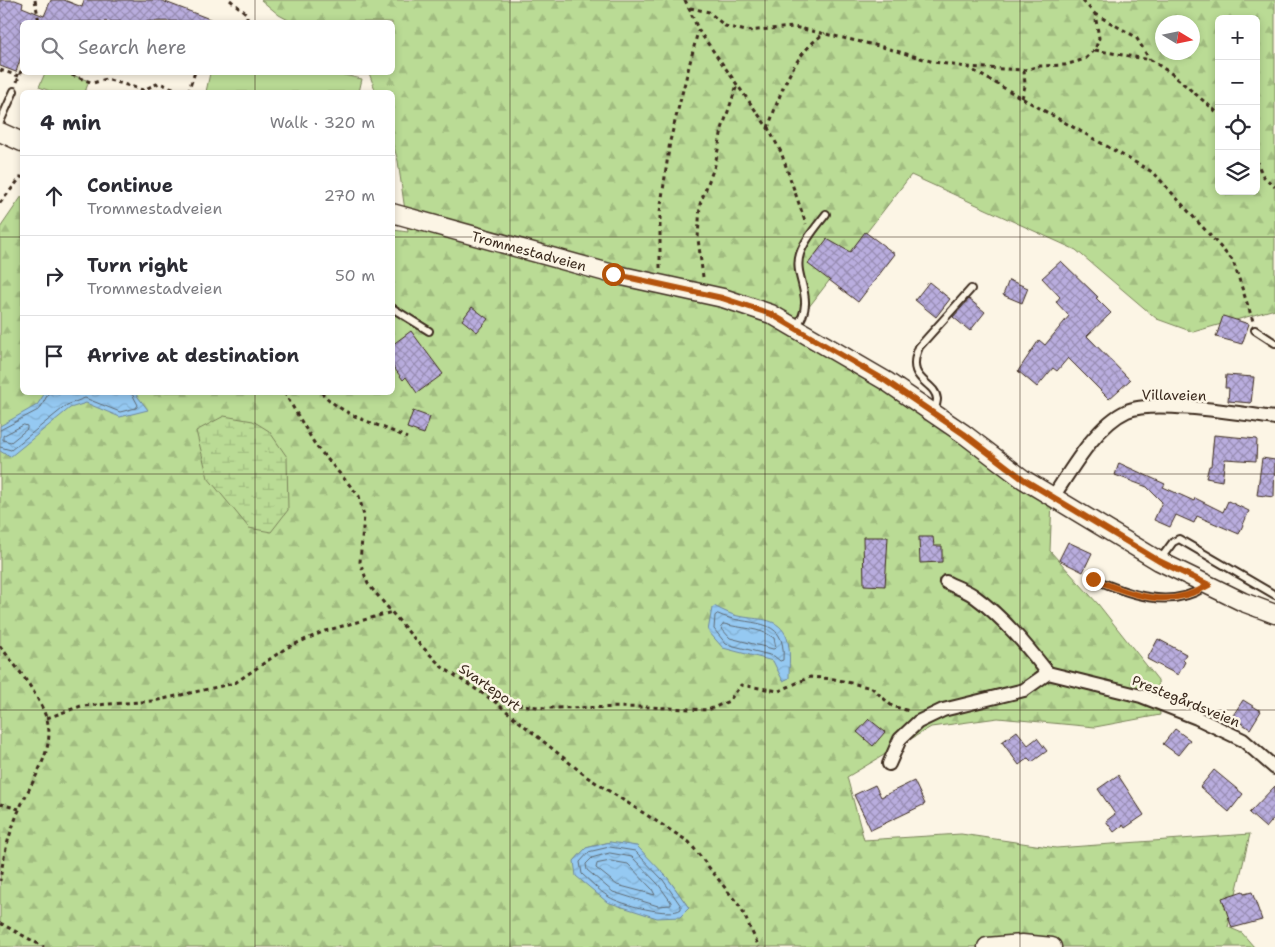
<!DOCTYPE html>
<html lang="en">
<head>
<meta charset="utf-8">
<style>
	:root { --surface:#fff; --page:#f2f2f3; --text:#2b2b33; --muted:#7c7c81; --line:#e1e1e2 }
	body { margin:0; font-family:"Shantell Sans",sans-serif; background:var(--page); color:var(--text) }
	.controls { position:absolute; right:15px; top:15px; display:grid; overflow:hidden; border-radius:8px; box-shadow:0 2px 8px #0003 }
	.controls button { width:45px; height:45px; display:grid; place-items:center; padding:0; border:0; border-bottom:1px solid var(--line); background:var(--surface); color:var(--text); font:25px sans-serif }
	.compass { position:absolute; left:1155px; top:15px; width:45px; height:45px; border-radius:50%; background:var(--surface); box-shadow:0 2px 8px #0003; rotate:100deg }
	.stop { position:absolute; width:15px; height:15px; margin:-11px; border:4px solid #b45309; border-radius:50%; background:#fff }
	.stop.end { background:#b45309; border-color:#fff; box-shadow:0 1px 5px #0008 }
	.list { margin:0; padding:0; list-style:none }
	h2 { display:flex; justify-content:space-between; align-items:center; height:65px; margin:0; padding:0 20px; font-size:21px }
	h2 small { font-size:16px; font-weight:400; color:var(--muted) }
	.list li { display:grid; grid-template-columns:32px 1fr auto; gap:15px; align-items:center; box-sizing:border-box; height:80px; padding:0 20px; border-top:1px solid var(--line) }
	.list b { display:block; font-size:19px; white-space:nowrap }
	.list p { margin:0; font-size:16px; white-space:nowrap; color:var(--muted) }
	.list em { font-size:16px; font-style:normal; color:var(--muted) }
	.icon { flex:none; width:28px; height:28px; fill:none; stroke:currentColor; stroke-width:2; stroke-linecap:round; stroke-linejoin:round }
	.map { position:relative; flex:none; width:1275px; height:947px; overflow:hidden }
	.search { position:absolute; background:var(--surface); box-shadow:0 2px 8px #0003; left:20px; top:20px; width:375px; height:55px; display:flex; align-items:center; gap:12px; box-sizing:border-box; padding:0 18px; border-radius:8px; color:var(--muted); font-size:19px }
	.panel { position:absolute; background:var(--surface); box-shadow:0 2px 8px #0003; left:20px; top:90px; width:375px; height:305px; border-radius:8px }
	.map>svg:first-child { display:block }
</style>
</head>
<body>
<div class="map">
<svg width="1275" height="947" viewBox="0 0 1275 947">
	<defs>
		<pattern id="forest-firs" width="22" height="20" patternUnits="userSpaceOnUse" patternTransform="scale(1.25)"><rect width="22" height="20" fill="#badb95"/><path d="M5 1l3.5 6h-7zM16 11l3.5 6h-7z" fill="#a1bc80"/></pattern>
		<pattern id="wetland-marsh" width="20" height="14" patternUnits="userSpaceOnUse" patternTransform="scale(1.25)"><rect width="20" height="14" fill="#badb95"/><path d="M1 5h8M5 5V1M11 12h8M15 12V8" fill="none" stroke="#a1bc80"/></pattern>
		<pattern id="water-waves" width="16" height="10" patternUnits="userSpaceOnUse" patternTransform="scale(1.25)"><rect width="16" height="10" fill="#95c9f2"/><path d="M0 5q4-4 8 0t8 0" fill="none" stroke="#81adcf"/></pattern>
		<pattern id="building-cross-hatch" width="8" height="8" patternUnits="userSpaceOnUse" patternTransform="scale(1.25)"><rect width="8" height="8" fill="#b9adde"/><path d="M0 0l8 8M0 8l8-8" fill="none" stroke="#988db3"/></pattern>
	</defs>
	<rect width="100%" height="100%" fill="#fcf5e5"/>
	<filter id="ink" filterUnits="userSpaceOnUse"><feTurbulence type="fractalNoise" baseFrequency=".02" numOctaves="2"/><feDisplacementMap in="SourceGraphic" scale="10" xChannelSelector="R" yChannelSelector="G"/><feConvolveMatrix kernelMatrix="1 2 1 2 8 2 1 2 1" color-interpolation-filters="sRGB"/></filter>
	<g filter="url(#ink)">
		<!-- forest -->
		<path fill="url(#forest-firs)" stroke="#7a825a" fill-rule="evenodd" d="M261 0H1275V309L1193 332 1157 319 1076 250 911 175 798 321 1052 498 1050 551 1098 604 1158 680 1160 715 1095 727 998 718 931 727 847 777 864 840 961 834 1056 848 1250 834 1228 927 1242 933 1254 947H0V228L22 196V392H392L393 230 408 232 398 161 393 144 392 92H376L369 73 392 72V22H292L279 15ZM1219 19H1256V191H1219ZM1162 22H1192V52H1162ZM610 842 667 877 689 908 621 907 574 861 586 848Z"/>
		<!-- wetland -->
		<path fill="url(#wetland-marsh)" stroke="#7a825a" d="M224 416 253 421 269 431 287 457 288 510 271 532 249 528 208 478 196 431Z"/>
		<!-- green -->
		<path fill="#badb95" stroke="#7a825a" d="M330 72 362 79 359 92H206L210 73Z
			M45 73H67L89 81 85 92H53L39 87Z"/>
		<!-- water -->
		<path fill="url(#water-waves)" stroke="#71899d" d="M45 393H135L148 410 120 417 86 403 70 408 10 457 0 451V426L37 405Z
			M714 606C724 611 733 616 744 617 760 620 779 617 787 638 791 650 789 666 789 678L783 681 773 661 723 648 708 631 712 608Z
			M610 842 637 846 667 877 689 908 680 917 657 918 607 902 576 876 574 861 586 848Z"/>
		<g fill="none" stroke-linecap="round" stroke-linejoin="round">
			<!-- shore -->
			<path stroke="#5f6a73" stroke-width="1" d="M24 425 27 426V429L11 442 3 440V436Z
				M0 430 40 409 49 392
				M0 447 11 450 67 405 85 398 120 412 136 408 138 405 131 392
				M718 614C747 628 787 613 783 660L780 661 774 656 726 644 714 629 715 616Z
				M724 624C741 629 759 627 774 638L776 648 773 649 730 638 721 628Z
				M610 847 635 851 663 880 681 906V909C671 918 620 904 609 897 599 891 590 881 582 874L580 862 589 852Z
				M610 853 632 857 658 884 671 902V905L658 906 613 892 587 870 586 864 592 858Z
				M611 861 628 864 652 889 655 895 617 885 596 868 597 864Z"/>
		</g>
		<!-- building -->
		<path fill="url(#building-cross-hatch)" stroke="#3b2a1e" d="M0 0H15L23 3 22 7 44 16 51 0H64L82 7 84 0H160L215 21 22 22V54L16 72 0 66Z
			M865 232 895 254 858 302 808 264 827 239 850 252Z
			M1061 261 1098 297 1096 298 1111 313 1087 336 1130 380 1109 399 1068 358 1057 371 1053 368 1037 387 1018 371 1039 340 1045 345 1069 316 1056 302 1060 297 1042 278Z
			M1009 280 1028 288 1022 303 1003 295Z
			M929 282 950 299 936 317 915 300Z
			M969 299 985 312 970 331 953 317Z
			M472 307 488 319 477 332 462 320Z
			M1223 316 1249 324 1242 344 1216 337Z
			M411 331 443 374 417 393 406 377 403 380 392 365V345Z
			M1226 375 1254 377 1251 403 1228 401 1229 388H1225Z
			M413 411 430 417 424 434 407 428Z
			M1214 435 1257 439 1256 461 1225 459 1222 481 1206 478 1209 466H1211Z
			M1262 458 1275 460 1274 497 1257 495Z
			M1119 463 1165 484 1163 487 1194 501 1195 498 1223 512 1228 501 1249 511 1239 534 1197 516 1194 523 1176 515 1170 527 1154 520 1162 502 1147 487 1115 475Z
			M863 537H888L885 586 864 585Z
			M919 537H933L934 546H942V562L920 563Z
			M1068 542 1092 553 1083 572 1059 560Z
			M1158 639 1186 654 1183 660 1185 662 1178 675 1147 659Z
			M1243 700 1261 711 1250 729 1232 717Z
			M869 719 885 732 873 746 857 732Z
			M1175 729 1190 740 1178 755 1163 744Z
			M1017 731 1028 745 1037 738 1047 751 1032 762 1028 758 1019 765 1002 742Z
			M1214 770 1243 794 1229 812 1200 787Z
			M1118 775 1144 815 1125 828 1123 825 1114 832 1106 821 1115 814 1098 789Z
			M914 781 925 804 871 830 854 795 875 785 881 797Z
			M1275 786V817L1266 828 1249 813Z
			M1243 891 1244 894 1252 892 1262 920 1232 928 1222 898Z"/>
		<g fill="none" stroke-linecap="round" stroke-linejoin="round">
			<defs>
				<path id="service" d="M0 122 14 91
					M392 308 429 331
					M796 327C818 298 792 278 800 254 805 239 817 226 826 214
					M1255 330 1275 343
					M934 411C935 408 937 403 937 399 935 380 904 382 919 347L971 289
					M1159 561 1173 542 1179 539 1275 595
					M1093 579C1130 594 1169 610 1205 587"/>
				<path id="minor" d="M1053 497C1071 470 1096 425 1127 411 1152 399 1244 414 1275 418
					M946 582C955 587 966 590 974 596 1003 617 1026 645 1048 673
					M889 764 900 739 918 722 943 710 1024 690 1048 673 1141 696 1197 718 1243 740 1275 768"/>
				<path id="secondary" d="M0 132 22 142
					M392 213 613 274 723 298 771 314 886 381 964 434 1023 479 1159 561 1243 602 1275 614
					M987 947 1022 944 1052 947"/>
			</defs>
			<!-- service casing -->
			<use href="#service" stroke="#3b2a1e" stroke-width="10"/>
			<!-- minor casing -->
			<use href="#minor" stroke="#3b2a1e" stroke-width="16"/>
			<!-- secondary casing -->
			<use href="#secondary" stroke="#3b2a1e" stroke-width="21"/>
			<!-- path -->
			<path stroke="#3b2a1e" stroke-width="3" stroke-dasharray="4 4" stroke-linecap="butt" d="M35 0 39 22
				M230 0 247 14V20L242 22
				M685 0 699 31 768 128 781 152 806 224
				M690 8 709 12 725 26 746 31 794 27 879 46 934 62 966 67 1024 70 1040 66 1065 65 1085 59 1095 50 1099 38 1095 14 1082 0
				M1095 14 1136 37 1150 60
				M1095 50 1151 60 1172 74 1219 114
				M967 67 1154 173 1233 261 1253 321
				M0 70 19 76
				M64 72 93 83 106 79 143 90 159 83 184 92
				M17 82 22 68
				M188 92 195 72
				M1022 98 1025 86 1024 70
				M768 128C781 92 792 55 825 33
				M1256 160 1263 176 1275 187
				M0 203 22 176
				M660 268V212L670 141 698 31
				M703 277 698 239 700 204 715 165 722 129 737 85
				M284 392 316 446 359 496 364 516 360 562 368 584 410 634 442 667 494 701 587 777 689 842 741 908 759 947
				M321 392C346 419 376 422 407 438
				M0 646C17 668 36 690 46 717 58 748 30 783 19 810 9 834 3 856 0 881
				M494 701 545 708 649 707 708 710 729 701 741 685 779 691 810 677 834 679 872 688 892 706 909 711
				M47 718 81 706 154 701 235 683 286 648 325 631 392 612
				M0 804 19 809
				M0 923 44 947"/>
			<!-- service -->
			<use href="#service" stroke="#fcf5e5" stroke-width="6"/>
			<!-- minor -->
			<use href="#minor" stroke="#fcf5e5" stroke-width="12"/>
			<!-- secondary -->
			<use href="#secondary" stroke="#fcf5e5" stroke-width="18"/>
		</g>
	</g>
	<g fill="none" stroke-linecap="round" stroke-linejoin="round" filter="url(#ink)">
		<!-- route -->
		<path stroke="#b45309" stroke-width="6" d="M613 274 722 298 771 314 886 381 964 434 1023 479 1159 561 1209 585C1168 610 1134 595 1093 579"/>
	</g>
	<!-- grid -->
	<path fill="none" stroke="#3b2a1e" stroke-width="1" stroke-opacity="0.55" d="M255 0V22M510 0V947M765 0V947M1020 0V947M255 72V92M0 237H22M392 237H1275M255 392V947M0 474H1275M0 710H1275"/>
	<g text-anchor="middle" stroke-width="5" stroke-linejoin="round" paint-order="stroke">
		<!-- street labels -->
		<g font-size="14" fill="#3b2a1e" stroke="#fcf5e5">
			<text transform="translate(529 251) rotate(15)" y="5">Trommestadveien</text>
			<text transform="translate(1174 395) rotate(1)" y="5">Villaveien</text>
			<text transform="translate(490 687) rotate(35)" y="5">Svarteport</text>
			<text transform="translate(1186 701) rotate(22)" y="5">Prestegårdsveien</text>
		</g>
	</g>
</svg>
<div class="controls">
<button>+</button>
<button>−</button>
<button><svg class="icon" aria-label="locate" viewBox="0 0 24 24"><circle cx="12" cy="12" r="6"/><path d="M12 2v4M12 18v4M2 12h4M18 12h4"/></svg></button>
<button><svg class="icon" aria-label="layers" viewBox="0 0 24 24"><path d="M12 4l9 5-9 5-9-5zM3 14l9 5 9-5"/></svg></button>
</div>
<svg class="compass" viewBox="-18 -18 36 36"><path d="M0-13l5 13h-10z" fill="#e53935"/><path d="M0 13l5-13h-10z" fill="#7c7c81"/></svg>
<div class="stop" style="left:613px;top:274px"></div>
<div class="stop end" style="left:1093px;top:579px"></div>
<div class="search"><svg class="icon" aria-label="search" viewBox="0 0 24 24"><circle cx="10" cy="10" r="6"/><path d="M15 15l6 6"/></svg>Search here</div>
<section class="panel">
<h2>4 min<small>Walk · 320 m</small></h2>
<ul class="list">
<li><svg class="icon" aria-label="ahead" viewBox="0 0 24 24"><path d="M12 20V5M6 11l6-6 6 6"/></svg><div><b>Continue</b><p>Trommestadveien</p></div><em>270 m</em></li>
<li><svg class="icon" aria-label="right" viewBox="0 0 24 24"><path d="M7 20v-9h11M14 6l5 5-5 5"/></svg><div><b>Turn right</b><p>Trommestadveien</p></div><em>50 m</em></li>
<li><svg class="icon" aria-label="arrive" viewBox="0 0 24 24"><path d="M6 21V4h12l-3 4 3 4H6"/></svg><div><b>Arrive at destination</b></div></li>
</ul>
</section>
</div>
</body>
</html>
